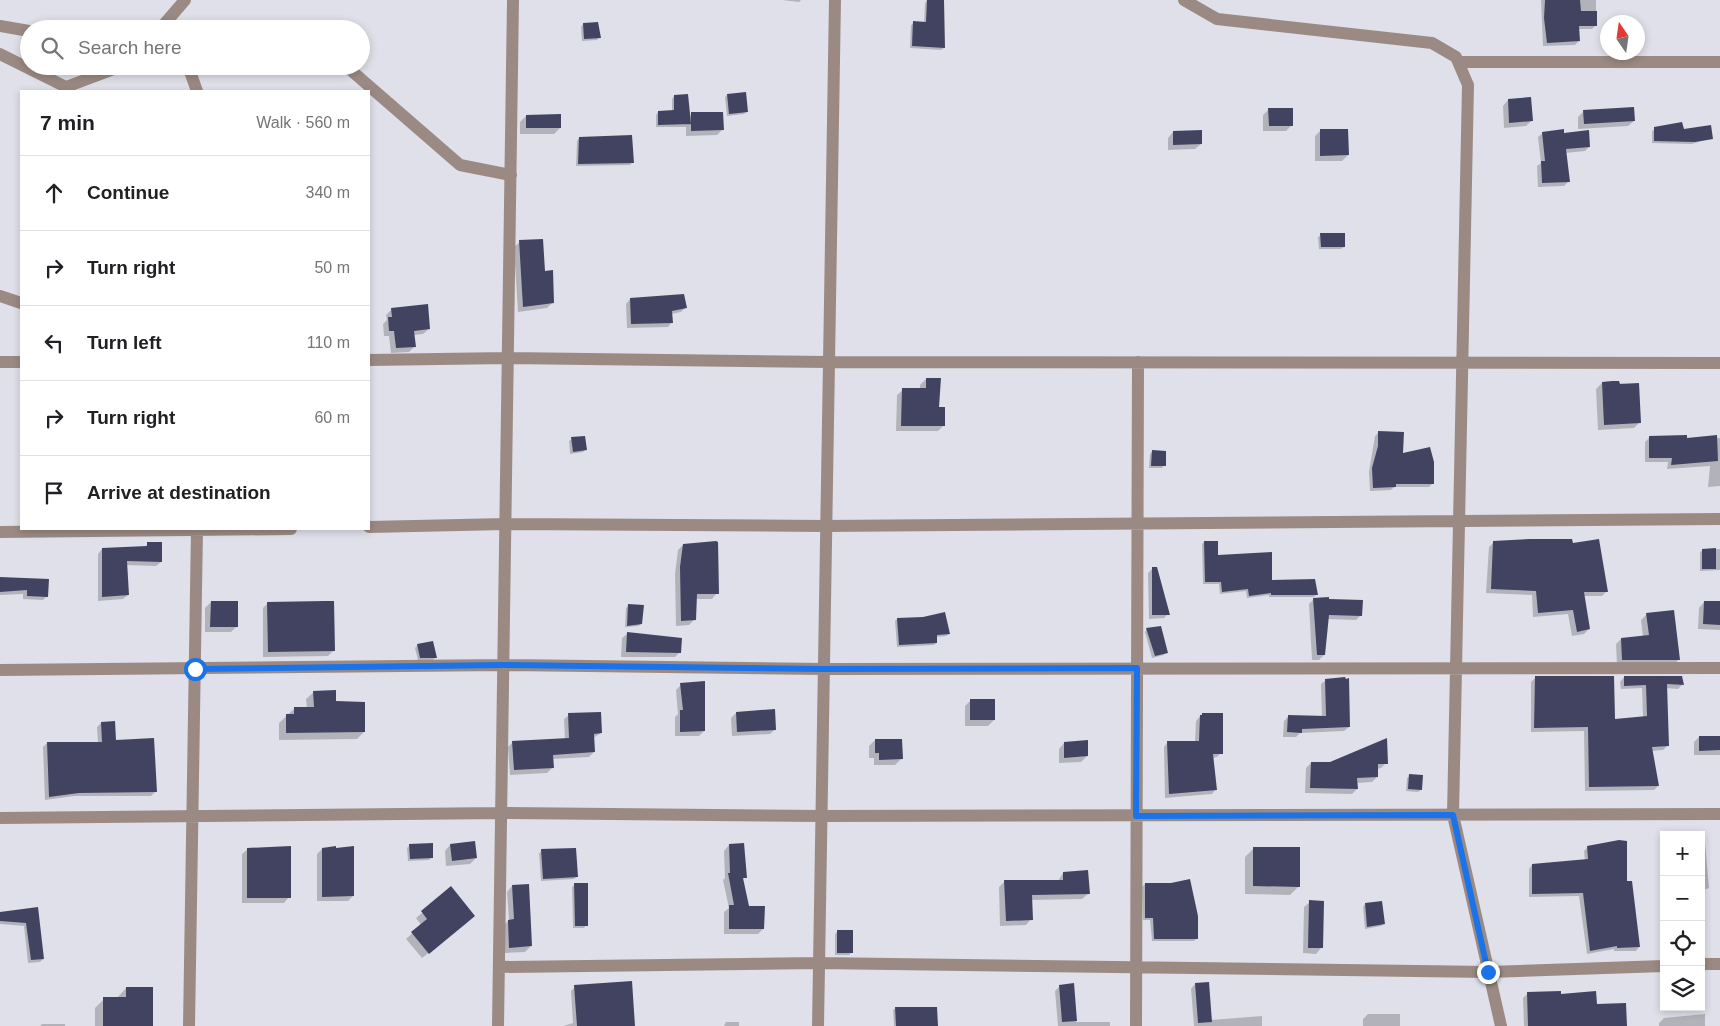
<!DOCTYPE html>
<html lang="en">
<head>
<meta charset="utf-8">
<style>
	:root { --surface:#fff; --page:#f6f6f6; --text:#202124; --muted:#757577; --line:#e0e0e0 }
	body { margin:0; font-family:Arial,sans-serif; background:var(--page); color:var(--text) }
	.controls { position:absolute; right:15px; bottom:15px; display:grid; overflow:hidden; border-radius:0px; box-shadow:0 2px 8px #0003 }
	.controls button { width:45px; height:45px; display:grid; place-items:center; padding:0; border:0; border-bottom:1px solid var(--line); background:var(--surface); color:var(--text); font:25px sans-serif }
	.compass { position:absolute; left:1600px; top:15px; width:45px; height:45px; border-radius:50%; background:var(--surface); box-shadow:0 2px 8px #0003; rotate:347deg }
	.stop { position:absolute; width:15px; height:15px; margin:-11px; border:4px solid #1a73e8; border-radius:50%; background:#fff }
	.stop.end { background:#1a73e8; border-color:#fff; box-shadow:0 1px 5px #0008 }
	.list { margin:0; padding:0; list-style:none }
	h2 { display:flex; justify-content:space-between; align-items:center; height:65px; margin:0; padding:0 20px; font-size:21px }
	h2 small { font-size:16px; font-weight:400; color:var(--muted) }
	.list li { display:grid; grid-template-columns:32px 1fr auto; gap:15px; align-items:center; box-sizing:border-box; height:75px; padding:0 20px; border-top:1px solid var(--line) }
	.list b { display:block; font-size:19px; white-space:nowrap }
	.list em { font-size:16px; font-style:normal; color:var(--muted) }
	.icon { flex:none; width:28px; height:28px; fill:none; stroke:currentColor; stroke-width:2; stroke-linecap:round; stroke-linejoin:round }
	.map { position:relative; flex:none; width:1720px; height:1026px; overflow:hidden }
	.search { position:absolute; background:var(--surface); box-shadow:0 2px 8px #0003; left:20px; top:20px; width:350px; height:55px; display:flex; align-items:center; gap:12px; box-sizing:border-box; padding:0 18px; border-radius:28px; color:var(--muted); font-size:19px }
	.panel { position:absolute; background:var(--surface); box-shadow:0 2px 8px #0003; left:20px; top:90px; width:350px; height:440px; border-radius:0px }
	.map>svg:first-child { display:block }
</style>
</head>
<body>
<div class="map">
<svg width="1720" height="1026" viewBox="0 0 1720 1026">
	<rect width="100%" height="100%" fill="#dfe0e9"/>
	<!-- shadow -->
	<path fill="#0003" d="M782 0H801L799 2Z
		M927 0 944 48 941 50 910 48 911 25 914 23H924L925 3Z
		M1541 0H1596V25L1592 29H1578L1579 41 1575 45 1543 46Z
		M597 23 599 37 597 40 582 41 581 27 583 24Z
		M727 95 746 112 744 114 727 116 725 97Z
		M674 96 689 116 692 114 722 130 717 135 686 136V127H656V115L658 112H672V99Z
		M1508 100 1532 120 1526 126 1504 128 1503 106Z
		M1269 109 1292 125 1286 131H1263V115Z
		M1583 112 1634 121 1628 126 1578 129V117Z
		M526 116 560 128 554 134H520V122Z
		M1655 129 1683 131 1711 138 1692 144 1652 143V131Z
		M1320 131 1348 155 1342 161H1315V136Z
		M1173 132 1201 144 1195 149 1168 150V138Z
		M1543 133 1563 134 1589 147 1585 151 1565 153 1569 181 1564 186 1538 187 1537 166 1541 163 1538 137Z
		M579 138 632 162 630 165 576 166 577 141Z
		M1321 235 1344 247 1341 249H1319L1318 237Z
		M520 242 544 272 553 302 547 308 518 312 514 247Z
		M630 299 685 308 681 312 671 314 672 322 668 327 627 328 626 304Z
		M392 309 429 329 423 334 414 335 415 346 409 352 391 353 389 336H384L383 324 387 320 386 315Z
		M926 379 944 425 938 431H896L897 395 903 390H920V385Z
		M1602 383 1638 384 1639 423 1634 428 1598 430 1596 389Z
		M1378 433 1432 484 1429 487H1394L1391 490 1370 491 1369 472 1375 436Z
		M1650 437 1686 439 1720 438V486L1708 487 1710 466 1667 469 1668 462H1645V442Z
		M572 439 585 450 583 452 570 454 569 441Z
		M1152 452 1164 465 1162 468H1149L1150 454Z
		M1204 542 1217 556 1271 581 1317 594 1314 597H1269V595L1247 598 1246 591 1220 594 1219 584H1203L1202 544Z
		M1494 542 1571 544 1606 592 1602 596H1583L1589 629 1584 634 1572 636 1568 614 1533 617 1532 595 1486 593 1489 547Z
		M148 544 161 562 156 566 126 565 128 595 123 599 98 601V554L102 549 145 547Z
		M683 545 717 593 712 599H696L695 619 689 625 676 626 675 574 678 550Z
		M1720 549V570L1700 571V552L1703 550Z
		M1152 569 1168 614 1164 618 1149 619 1148 573Z
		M0 578 47 596 43 600 23 599V594L0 595Z
		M1314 599 1328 601 1361 615 1356 620 1327 619 1324 655 1319 660H1312L1309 604Z
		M211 602 237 626 231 632H205V608Z
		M1704 602 1720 603V632V630L1698 629 1699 608Z
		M268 603 333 651 328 656 263 657V608Z
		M628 606 641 624 638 626 625 627 626 608Z
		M1647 614 1679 659 1674 665H1617L1616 644 1621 639 1643 637 1641 620Z
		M897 619 949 634 946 636 936 637V643L934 645 897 647 895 621Z
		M1147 629 1166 652 1164 655 1152 658 1145 632Z
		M627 634 680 652 675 657H621L622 638Z
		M418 645 436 657 433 660H418L415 648Z
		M1624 677 1682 685 1678 689 1666 688 1667 746 1663 750 1651 751 1658 786 1654 790 1585 791 1584 731 1531 732V682L1535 678 1613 721 1643 718 1642 688 1621 689 1620 682Z
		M1326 680 1349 727 1344 731 1300 733 1296 737H1283L1284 721 1289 716 1322 717 1321 684Z
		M681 685 704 731 699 736H675V717L678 714 676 690Z
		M314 692 335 702 364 732 357 739 279 740V723L295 708H307L306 699Z
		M971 700 994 720 988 726H965V706Z
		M736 713 775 729 770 734 732 736 731 718Z
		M1202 714 1221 753 1217 757 1212 758 1216 789 1212 794 1165 798 1164 747 1168 742H1195L1196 721Z
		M569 715 601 733 593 738 594 752 589 757 552 759V768L547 773 510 775 508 747 513 742 565 740 564 719Z
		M101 723 155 792 151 796H74L45 800 43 747 47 743H98L97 727Z
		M1699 737H1720V755H1694V742Z
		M875 740 901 759 895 765H874V758H869V746Z
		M1064 743 1087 756 1081 762 1059 763V749Z
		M1311 763H1386L1381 768 1377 769V777L1372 782 1357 783V789L1352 794 1305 793 1306 768Z
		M1410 776 1421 790 1418 792 1406 791 1407 778Z
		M1701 843H1705L1709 888 1701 891Z
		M410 845 432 857 429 860 408 861 407 848Z
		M450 845 476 858 470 864 446 866 445 851Z
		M729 845 745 877 742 880 748 907 763 929 758 934H724V912L729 908 723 880 725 878 724 851Z
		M1588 847 1626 882 1639 947 1636 951H1614V949L1587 954 1579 896 1529 897V869L1532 865 1585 861 1584 851Z
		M1254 848 1299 886 1290 895 1245 894V857Z
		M248 849 289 897 284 903H242V854Z
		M322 849 353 896 348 901H317V854Z
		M542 851 576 877 574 879 541 881 539 853Z
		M1063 873 1088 894 1082 899 1031 900V919L1026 925 1000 926 999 887 1005 881H1058Z
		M575 884 586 925 584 928H573L572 887Z
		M1145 884 1197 938 1194 941H1152L1150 920H1143L1142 887Z
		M512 886 531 946 525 952 504 953 502 927 509 920 507 892Z
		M451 888 468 922 422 958 406 939 421 925 416 918Z
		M1310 902 1321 948 1316 954 1303 953 1304 907Z
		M1365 904 1384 924 1381 926 1365 929 1363 907Z
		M37 908 43 959 40 962 28 963 24 926 0 924V913Z
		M838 931 852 952 849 955H835V934Z
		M1195 984 1211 1020 1262 1016V1026H1194L1191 989Z
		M1073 985 1076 1022H1110V1026H1058L1055 991 1060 986Z
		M575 987 634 1026H563L573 1023 571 991Z
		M126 988 152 1026H95V1008L104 999 117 998Z
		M1528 993 1560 995 1595 1006 1625 1026H1524L1523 998Z
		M896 1008 937 1026H894L893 1010Z
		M1368 1014H1400V1026H1363V1019Z
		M1705 1014V1026H1659V1023L1664 1018Z
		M726 1022H739V1026H724Z
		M42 1024H65V1026H40Z"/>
	<!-- building -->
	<path fill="#424361" d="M927 0H944L945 48 912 46 913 21 926 22Z
		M1545 0H1580L1581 11H1597V26H1579L1580 41 1547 43 1544 18Z
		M598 22 601 38 584 39 583 23Z
		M746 92 748 112 729 114 727 94Z
		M688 94 691 124 658 125V111L674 110V95Z
		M1531 97 1533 121 1509 123 1508 99Z
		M1634 107 1635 121 1584 124 1583 110Z
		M1268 108H1293V126H1269Z
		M691 112H723L724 130 691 131Z
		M561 114V128H526V115Z
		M1682 122 1684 129 1711 125 1713 139 1695 142 1654 141V127Z
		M1320 129H1348L1349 155 1320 156Z
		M1564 129V133L1589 130 1590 147 1566 149 1570 182 1542 183 1541 161H1545L1542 132Z
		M1202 130V144L1173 145V131Z
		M632 135 634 163 578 164 579 137Z
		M1320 233H1345V247H1321Z
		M543 239 545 271 553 270 554 303 523 307 519 240Z
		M684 294 687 308 672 311 673 323 631 324 630 298Z
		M428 304 430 329 414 331 416 347 396 348 394 331H389L388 317H392L391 308Z
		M926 378H941L939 407H945V426H901L902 388H926Z
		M1612 381H1619L1620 384 1639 383 1641 423 1604 425 1602 382Z
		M1378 431 1404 432 1403 453 1430 447 1434 462V484H1396V487L1373 488 1372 468 1378 446Z
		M1687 435V438L1717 435 1718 461 1671 465 1672 458H1649V436Z
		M585 436 587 450 573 452 571 437Z
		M1152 450 1166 451V466H1151Z
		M1530 539H1572L1573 543 1599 539 1608 592H1584L1590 629 1577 632 1573 610 1538 613 1536 591 1491 589 1493 541Z
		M716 541 718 542 719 594H697L696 620 681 621 680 567 683 544Z
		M1204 541H1218V555L1272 552V580L1315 579 1318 595H1271V593L1249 596 1248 589 1222 592 1221 582H1205Z
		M147 542H162V562L127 561 129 595 102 597V548L147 546Z
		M1716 548V569H1702V549Z
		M1152 567H1157L1170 615H1152Z
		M0 577 49 579 48 597 27 596V590L0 592Z
		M1329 597V599L1363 600 1362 616 1329 615 1325 655H1317L1313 598Z
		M211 601H238V627H210Z
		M325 601H334L335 651 268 652 267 602Z
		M1704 601H1720V625L1703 624Z
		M628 604 644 605 642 624 627 626Z
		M1674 610 1680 660H1622L1621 638 1649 635 1646 613Z
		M945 612 950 634 937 635V643L899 645 897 618 923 617Z
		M1161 626 1168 653 1155 656 1146 628Z
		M627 632 682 638 681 653 626 652Z
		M433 641 437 658H420L417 644Z
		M1535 676H1614L1615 719 1647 716 1646 685 1624 686V676H1682L1684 685 1667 684 1669 746 1652 747 1659 786 1589 787 1588 727 1534 728Z
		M1345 677 1346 679 1349 678 1350 727 1302 729V733L1287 732 1288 715 1326 716 1325 679Z
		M705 681V731L680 732V710H683L680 683Z
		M336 690V701L365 702V732L286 733V714H294V707H314L313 691Z
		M970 699H995V720H970Z
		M775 709 776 730 737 732 736 712Z
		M601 712 602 733 594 734 595 752 553 755 554 768 514 770 512 741 569 738 568 713Z
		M1202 713H1223V754H1213L1217 790 1169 794 1167 741H1199L1200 715H1202Z
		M115 721 116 740 154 738 157 792 79 793 49 797 47 742H102L101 722Z
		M1699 736H1720V750L1699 751Z
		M1387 738 1388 764H1378V777L1357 778 1358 789 1310 788 1311 762H1330Z
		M875 739H902L903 759 879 760V753H875Z
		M1088 740V756L1064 758V742Z
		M1409 774 1423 775 1422 790 1408 789Z
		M1619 840 1627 841V881H1632L1640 947 1617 948V946L1590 951 1583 893 1532 894V864L1588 859 1587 846Z
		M475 841 477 858 452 861 450 844Z
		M433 843V858L410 859 409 844Z
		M744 843 747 878H743L749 906H765L764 929H729V905H734L728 873H730L729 844Z
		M291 846V898H247V848Z
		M336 846V848L354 846V896L322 897V848Z
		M1253 847H1300V887L1253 886Z
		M576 848 578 877 543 879 541 849Z
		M1088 870 1090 894 1032 895 1033 920 1006 921 1004 880H1063V872Z
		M1190 879 1198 916V939H1154L1153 918H1145V883H1171Z
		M574 883H588V926H575Z
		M529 884 532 946 509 948 508 920 514 919 512 885Z
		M451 886 475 916 429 954 411 932 427 919 421 911Z
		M1309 900 1324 901 1323 948H1308Z
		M1382 901 1385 924 1367 927 1365 903Z
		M38 907 44 959 31 960 26 923 0 921V912Z
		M837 930H853V953H837Z
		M632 981 635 1026H577L574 985Z
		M1209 982 1212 1022 1198 1023 1195 983Z
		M1074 983 1077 1021 1062 1022 1059 985Z
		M126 987H153V1026H103V997H126Z
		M1561 991V994L1596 991 1597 1004 1626 1003 1627 1026H1528L1527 992Z
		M895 1007H937L938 1026H896Z"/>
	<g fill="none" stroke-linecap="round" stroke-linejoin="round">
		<!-- street -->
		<path stroke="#9b8a83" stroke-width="12" d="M1184 0 1217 19 1432 43 1456 57 1468 85 1453 815 1501 1026
			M0 26 29 31
			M160 29 185 0
			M0 54 66 87 122 66
			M1459 62H1720
			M188 66 197 91
			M346 66 460 165 511 175
			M0 296 21 303
			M369 360 508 358 828 362 1720 363
			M0 362H21
			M369 527 505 524 825 526 1720 519
			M0 532 291 529
			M0 670 503 665 823 669 1720 668
			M0 818 501 813 820 816 1720 814
			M1701 964H1720
			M499 967 818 963 1489 972 1664 966
			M189 1026 197 529
			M498 1026 513 0
			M818 1026 835 0
			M1136 1026 1138 362"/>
	</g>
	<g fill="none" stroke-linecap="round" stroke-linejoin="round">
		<!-- route -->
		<path stroke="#1a73e8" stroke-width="6" d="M195 669 503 665 823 669 1137 668 1136 816 1453 815 1488 972"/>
	</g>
</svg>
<div class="controls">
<button>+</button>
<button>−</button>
<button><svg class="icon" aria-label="locate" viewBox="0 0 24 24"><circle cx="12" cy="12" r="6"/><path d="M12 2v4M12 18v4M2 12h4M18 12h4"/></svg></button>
<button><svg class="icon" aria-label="layers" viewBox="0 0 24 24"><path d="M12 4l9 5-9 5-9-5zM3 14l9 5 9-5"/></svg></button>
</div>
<svg class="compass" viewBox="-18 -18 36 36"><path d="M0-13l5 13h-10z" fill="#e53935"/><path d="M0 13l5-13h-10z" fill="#757577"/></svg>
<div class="stop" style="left:195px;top:669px"></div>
<div class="stop end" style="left:1488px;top:972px"></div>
<div class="search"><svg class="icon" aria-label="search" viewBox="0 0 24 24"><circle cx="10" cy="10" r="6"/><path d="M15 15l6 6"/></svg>Search here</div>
<section class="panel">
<h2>7 min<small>Walk · 560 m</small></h2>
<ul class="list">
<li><svg class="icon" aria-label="ahead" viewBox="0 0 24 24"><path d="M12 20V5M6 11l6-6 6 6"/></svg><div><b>Continue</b></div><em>340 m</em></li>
<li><svg class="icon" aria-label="right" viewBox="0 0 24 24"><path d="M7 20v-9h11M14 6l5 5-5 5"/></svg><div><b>Turn right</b></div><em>50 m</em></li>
<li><svg class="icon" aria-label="left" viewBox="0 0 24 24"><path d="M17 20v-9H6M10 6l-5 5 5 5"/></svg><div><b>Turn left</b></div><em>110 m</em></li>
<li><svg class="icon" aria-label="right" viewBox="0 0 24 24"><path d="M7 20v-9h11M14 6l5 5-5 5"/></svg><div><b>Turn right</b></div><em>60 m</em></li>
<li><svg class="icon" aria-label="arrive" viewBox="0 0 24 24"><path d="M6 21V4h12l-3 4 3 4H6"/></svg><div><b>Arrive at destination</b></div></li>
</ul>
</section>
</div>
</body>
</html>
